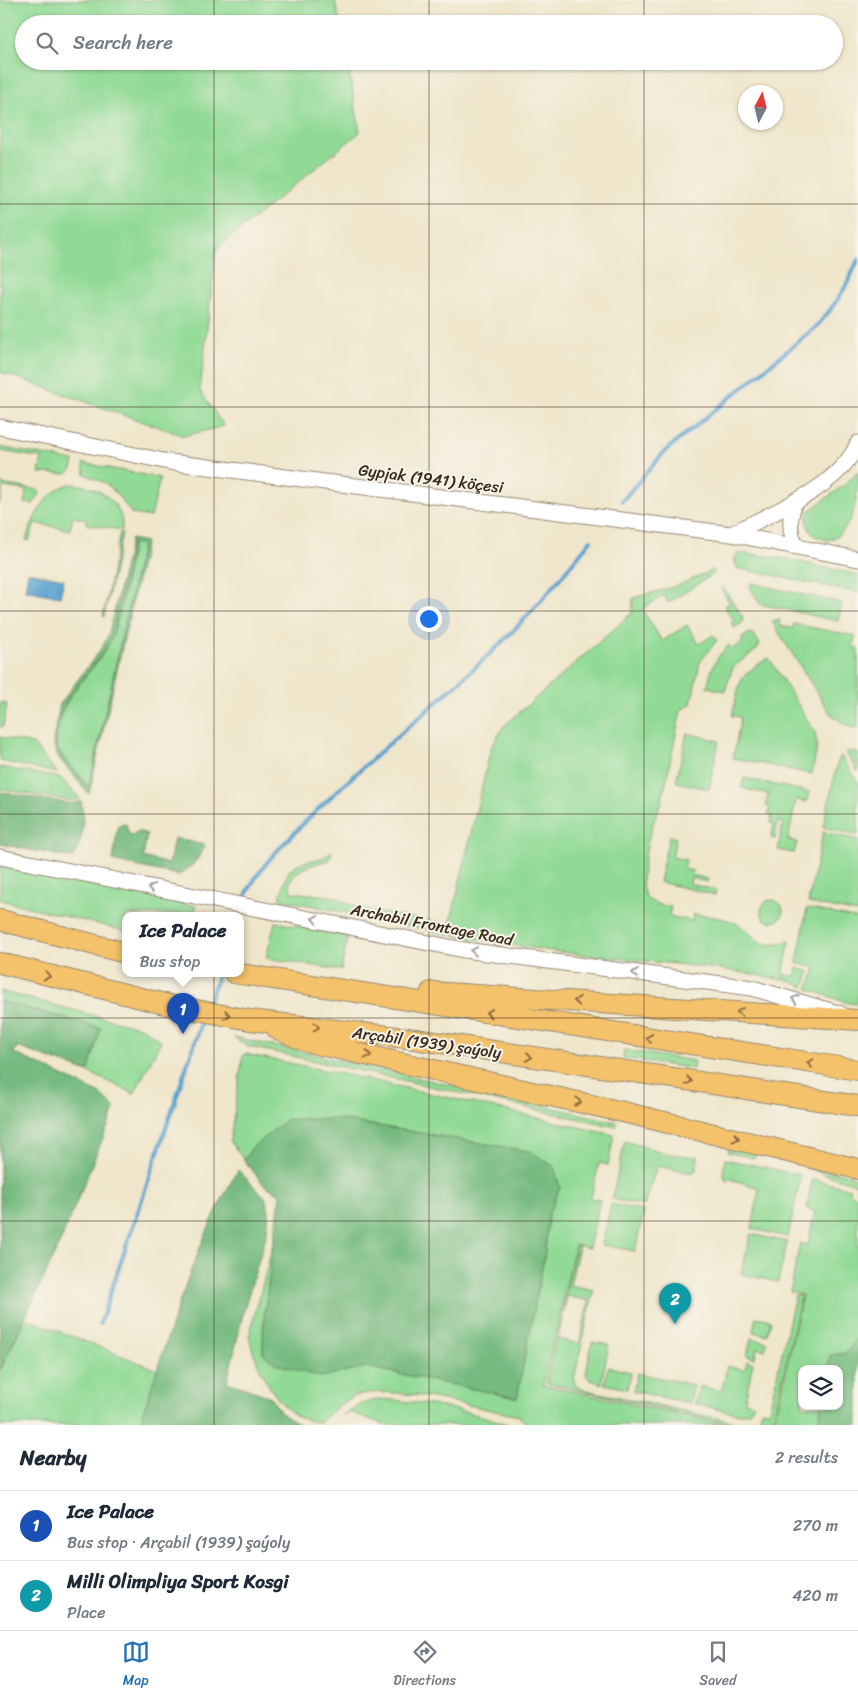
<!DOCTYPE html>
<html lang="en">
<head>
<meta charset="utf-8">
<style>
	:root { --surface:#fff; --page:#f2f2f3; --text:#1f2937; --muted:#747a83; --line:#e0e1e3; --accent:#1f6fb2 }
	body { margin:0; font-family:Sriracha,sans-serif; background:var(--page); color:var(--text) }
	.controls { position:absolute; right:15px; bottom:15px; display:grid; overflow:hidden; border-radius:10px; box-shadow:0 1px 4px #0004 }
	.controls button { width:45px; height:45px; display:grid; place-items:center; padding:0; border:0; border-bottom:1px solid var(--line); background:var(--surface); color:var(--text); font:25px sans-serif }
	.compass { position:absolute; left:738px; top:85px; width:45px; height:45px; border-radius:50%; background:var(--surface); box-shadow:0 1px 4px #0004; rotate:7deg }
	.you { position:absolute; left:428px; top:618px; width:18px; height:18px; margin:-12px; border:4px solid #fff; border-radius:50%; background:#1a73e8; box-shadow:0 0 0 8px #1a73e833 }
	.badge { display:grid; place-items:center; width:32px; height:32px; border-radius:50%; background:var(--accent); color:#fff; font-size:16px; font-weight:700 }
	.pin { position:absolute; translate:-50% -41px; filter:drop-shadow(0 1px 2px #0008) }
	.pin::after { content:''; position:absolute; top:26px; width:18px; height:15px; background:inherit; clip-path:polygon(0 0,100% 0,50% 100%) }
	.popup { position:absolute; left:122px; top:912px; width:122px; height:65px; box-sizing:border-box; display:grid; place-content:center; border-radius:10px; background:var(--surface); filter:drop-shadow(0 1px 4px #0005); font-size:16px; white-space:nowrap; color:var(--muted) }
	.popup b { font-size:19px; color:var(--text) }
	.popup::after { content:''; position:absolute; left:50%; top:100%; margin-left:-10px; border:10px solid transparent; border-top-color:var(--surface) }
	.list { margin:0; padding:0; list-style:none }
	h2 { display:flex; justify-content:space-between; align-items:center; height:65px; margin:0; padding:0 20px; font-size:21px }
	h2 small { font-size:16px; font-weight:400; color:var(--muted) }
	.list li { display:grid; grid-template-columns:32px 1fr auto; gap:15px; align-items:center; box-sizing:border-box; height:70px; padding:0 20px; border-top:1px solid var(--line) }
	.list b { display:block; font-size:19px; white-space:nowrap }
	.list p { margin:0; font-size:16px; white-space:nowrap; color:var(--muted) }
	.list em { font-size:16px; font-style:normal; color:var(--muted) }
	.icon { flex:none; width:28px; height:28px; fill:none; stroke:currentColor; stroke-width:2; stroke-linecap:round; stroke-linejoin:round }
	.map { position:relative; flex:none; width:858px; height:1425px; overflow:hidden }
	.search { position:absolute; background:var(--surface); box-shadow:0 1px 4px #0004; left:15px; right:15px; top:15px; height:55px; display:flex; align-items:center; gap:12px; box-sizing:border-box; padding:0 18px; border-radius:28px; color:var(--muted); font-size:19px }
	.sheet { height:205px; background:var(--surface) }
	nav { display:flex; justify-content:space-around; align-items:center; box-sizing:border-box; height:70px; border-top:1px solid var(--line); background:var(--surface); font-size:14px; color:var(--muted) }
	nav a { display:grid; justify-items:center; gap:2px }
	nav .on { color:var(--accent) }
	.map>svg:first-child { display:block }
</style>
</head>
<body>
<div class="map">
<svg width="858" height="1425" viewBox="0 0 858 1425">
	<rect width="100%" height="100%" fill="#f7f3e8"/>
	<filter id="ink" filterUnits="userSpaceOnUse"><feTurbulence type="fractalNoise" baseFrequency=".02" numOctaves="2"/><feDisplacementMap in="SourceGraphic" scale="10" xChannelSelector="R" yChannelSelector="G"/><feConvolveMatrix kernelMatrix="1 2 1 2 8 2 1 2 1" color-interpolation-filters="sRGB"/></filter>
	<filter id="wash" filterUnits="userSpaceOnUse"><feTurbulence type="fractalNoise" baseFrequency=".0096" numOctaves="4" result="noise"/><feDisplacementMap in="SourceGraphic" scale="20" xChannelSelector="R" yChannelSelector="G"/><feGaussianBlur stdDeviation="1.12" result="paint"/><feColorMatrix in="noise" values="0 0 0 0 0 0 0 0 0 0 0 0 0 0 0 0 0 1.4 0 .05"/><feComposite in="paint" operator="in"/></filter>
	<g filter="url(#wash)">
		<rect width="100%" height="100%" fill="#efe6cb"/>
		<!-- green -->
		<path fill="#91da95" stroke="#66825a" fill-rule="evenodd" d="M0 0H335L340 24H24V61H347L360 132 216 249 200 391 224 426 184 436 0 372Z
			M0 447 74 461 72 469 67 474 39 473 42 458 0 451Z
			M83 463 160 478 151 517 132 514C123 503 118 493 106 484 99 479 91 478 85 474Z
			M858 472C858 495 855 531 829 540 812 539 803 527 809 511L843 486Z
			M0 484 39 490 40 494 33 504 25 503 26 490 3 487 0 505Z
			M70 484C96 484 125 502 122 530L86 524V519L73 517 70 530 35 523 29 541 26 540C32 519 47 489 70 484Z
			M120 532 122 533 104 617 103 616Z
			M133 542 142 544 89 788 56 748C53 700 86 683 107 647 121 622 127 572 133 542Z
			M738 553 782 558 858 575V593L737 568 734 558Z
			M713 570 715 573 668 603 664 595 642 609 662 641 687 625 699 644 713 635 717 640 700 662 691 704 681 710 661 805C652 817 637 880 644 893 649 904 660 905 671 907L669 916 692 921 693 914C706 916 721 917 733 922 756 932 757 954 790 940L783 974 795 977 797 968 810 972 804 987 783 978 782 980C704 963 624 961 545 950 456 938 368 917 280 899 282 891 284 880 288 873 298 856 319 865 332 851L330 860C314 865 284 869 291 892L338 897 342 901 373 912 450 924 491 748 503 727 632 613 633 598 677 586Z
			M751 583 842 603 838 621 760 604 750 587Z
			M723 587 743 617 742 623 734 628 731 623 734 621 724 606 730 603 721 589Z
			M780 620V626L793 628 794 624 855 636 853 647 858 648V730L845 725 830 713 772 622Z
			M750 633 753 634 760 644 756 650 733 667 725 691 707 687C711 670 715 657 729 645L732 649 743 642 741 638Z
			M769 658 815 732 817 747 812 774 733 758 741 717 732 716C740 681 737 676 769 658Z
			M0 702 7 704 3 727H0Z
			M687 733 719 741 709 789 676 782Z
			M0 737 33 744 57 773 0 761Z
			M850 751 858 753V772L846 753Z
			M841 756 858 782V835L823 827 838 761Z
			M0 767 61 778 80 799 72 801 0 789Z
			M744 778 809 792 807 802 796 800 788 840 797 842 794 853 778 850 783 823 778 822 775 839 771 838 774 824 770 823 772 816 768 815 770 807 766 806 768 794 741 788Z
			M823 832 858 840V913L808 903Z
			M669 836 676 838 672 857 686 860 684 869 693 871 692 875 708 879 707 882 691 878 690 884 716 890 715 895 659 882Z
			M0 866 196 906 194 914 126 915 125 931 0 900Z
			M761 911a11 11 0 1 1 22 0a11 11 0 1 1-22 0Z
			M807 908 858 919V1004L848 1003 808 989 816 968 797 963Z
			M275 922 348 936 341 970 266 958Z
			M0 991 143 1028 161 1041 134 1094 88 1072 101 1028 0 1001Z
			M234 1037 617 1122 616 1127 246 1046Z
			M624 1050 694 1061 693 1069 623 1058Z
			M245 1054 348 1075 614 1135 608 1165 599 1163 591 1198 600 1200 589 1248 575 1245 543 1385 727 1425H527L519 1416 514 1415C479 1408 385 1383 355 1396 342 1401 331 1413 321 1422 282 1424 257 1370 249 1337L273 1244 263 1325V1354L321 1377 366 1367 517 1398 545 1252 548 1215 560 1188 529 1151 336 1119 252 1148 244 1160 230 1141 243 1055Z
			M625 1141 669 1154 698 1157 696 1170 692 1173 657 1166 644 1206 612 1199Z
			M729 1146 756 1152 754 1158 728 1152Z
			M725 1159 801 1175 788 1237 752 1229 759 1188 730 1179 726 1181 723 1172Z
			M816 1169 847 1174 858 1179V1185L815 1171Z
			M812 1179 850 1189 849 1193 858 1197V1270L856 1276 858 1283V1336L846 1353 831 1355 828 1369H802V1406H821L818 1425H774L802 1295 790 1292 800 1243 808 1245 815 1211 807 1209Z
			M611 1204 644 1211 635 1251 602 1245Z
			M751 1234 787 1242 778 1282 741 1274Z
			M576 1246 579 1247 570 1285 594 1290 574 1379 575 1385 582 1389 749 1425H735L546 1383ZM567 1296 589 1301 579 1344 558 1339Z
			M795 1295 801 1296 772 1425H756L759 1422 762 1410 769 1411Z
			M756 1317 771 1320 767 1335 753 1332Z
			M25 1318 158 1370 139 1425H0V1371Z
			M751 1338 767 1342 765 1350 757 1348 755 1358 747 1356Z
			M592 1342 609 1345 601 1384 589 1379 586 1374Z
			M747 1361 753 1363 745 1401 754 1404 749 1412 740 1414 695 1404 699 1386 722 1391 727 1366 745 1370Z
			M608 1367 631 1372 627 1389 604 1384Z
			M637 1373 694 1385 690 1403 633 1391Z
			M378 1399C419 1401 471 1411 510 1425H387L352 1413 342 1415 358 1405Z"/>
		<!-- forest -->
		<path fill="#74ba7e" stroke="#58724e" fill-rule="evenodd" d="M131 539 146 542 89 794 57 756 53 741 60 704 103 646 109 633ZM133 543 142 545 89 787 56 748C53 696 95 676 113 635Z
			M0 792 72 804 81 801C85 819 83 843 73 858L0 844Z
			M126 824 129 834 134 835 137 831 147 834 143 857 169 864 174 838 205 845C199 859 191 869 178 875L116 862 113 860 118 825Z
			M0 1001 101 1028 88 1072 17 1047 14 1053 101 1094 115 1109 58 1247 0 1371Z
			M287 1119H336L529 1151 554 1166 560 1188 548 1215 545 1252 517 1398 366 1367 321 1377 276 1364 263 1354C263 1318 268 1283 273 1247 275 1229 279 1212 280 1194L264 1185 244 1160 252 1148Z
			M238 1170 265 1197 269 1210 267 1233 245 1306 227 1382 271 1397 280 1412 299 1425H139C168 1339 192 1248 238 1170Z
			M858 1336V1425H818L821 1406H839V1369H828L830 1355 846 1353Z"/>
		<!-- water -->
		<path fill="#59a1cf" stroke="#4a6676" d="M28 572 64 579 60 597 25 590Z"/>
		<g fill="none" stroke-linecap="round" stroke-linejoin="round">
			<!-- stream -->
			<path stroke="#59a1cf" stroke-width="4" d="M622 501 665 451 815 328C836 305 846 288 858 260
				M243 902C256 869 281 847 305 822 362 765 424 715 482 661 523 624 557 583 591 540
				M207 1007 219 973
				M100 1324 203 1018"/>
		</g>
	</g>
	<g filter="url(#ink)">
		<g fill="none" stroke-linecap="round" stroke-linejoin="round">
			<defs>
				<path id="minor" d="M0 427 169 462 731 534 858 559
					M795 501C789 518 788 533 798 547
					M731 534C773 512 838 489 858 443
					M0 857 464 950 752 988 841 1014"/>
				<path id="major" d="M0 920 126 953
					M0 963 169 1005 250 1020 415 1039 858 1106
					M234 973 858 1070
					M431 992 858 1020
					M277 1029 307 1042 623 1112 858 1169"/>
			</defs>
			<!-- minor casing -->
			<use href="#minor" stroke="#958874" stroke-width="17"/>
			<!-- major casing -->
			<use href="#major" stroke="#958874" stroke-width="22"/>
			<!-- minor -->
			<use href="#minor" stroke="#fff" stroke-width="15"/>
			<!-- major -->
			<use href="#major" stroke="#f3c26a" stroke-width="20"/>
		</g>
		<!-- one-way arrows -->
		<defs><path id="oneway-chevron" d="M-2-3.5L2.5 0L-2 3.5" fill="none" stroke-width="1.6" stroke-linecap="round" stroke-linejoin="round" transform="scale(1.25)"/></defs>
		<g stroke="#a79f9a">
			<use href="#oneway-chevron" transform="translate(151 888) rotate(-170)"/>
			<use href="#oneway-chevron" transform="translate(315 919) rotate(-168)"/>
			<use href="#oneway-chevron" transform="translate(474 951) rotate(-172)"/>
			<use href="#oneway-chevron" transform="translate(635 973) rotate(-173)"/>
			<use href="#oneway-chevron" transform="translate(795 999) rotate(-163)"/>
		</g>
		<g stroke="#8e6e40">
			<use href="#oneway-chevron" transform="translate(47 976) rotate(15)"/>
			<use href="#oneway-chevron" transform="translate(577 1001) rotate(-176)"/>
			<use href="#oneway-chevron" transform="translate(740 1012) rotate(-176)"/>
			<use href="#oneway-chevron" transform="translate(489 1013) rotate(-171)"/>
			<use href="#oneway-chevron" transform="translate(227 1015) rotate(10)"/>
			<use href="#oneway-chevron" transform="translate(316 1027) rotate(7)"/>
			<use href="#oneway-chevron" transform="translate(649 1038) rotate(-171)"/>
			<use href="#oneway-chevron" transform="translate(368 1055) rotate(13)"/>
			<use href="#oneway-chevron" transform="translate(529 1057) rotate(9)"/>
			<use href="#oneway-chevron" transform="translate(810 1063) rotate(-171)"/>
			<use href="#oneway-chevron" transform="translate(689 1081) rotate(9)"/>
			<use href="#oneway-chevron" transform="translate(578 1102) rotate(12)"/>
			<use href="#oneway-chevron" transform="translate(736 1138) rotate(13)"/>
		</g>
	</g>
	<!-- grid -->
	<path fill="none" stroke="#3b2a1e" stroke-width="1" stroke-opacity="0.55" d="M214 0V24M429 0V24M644 0V24M214 61V1425M429 61V1425M644 61V1425M0 204H858M0 407H858M0 611H858M0 814H858M0 1018H858M0 1221H858"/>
	<g text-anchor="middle" stroke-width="4" stroke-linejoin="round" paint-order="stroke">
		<!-- street labels -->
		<g font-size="16" fill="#3b2a1e" stroke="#f7f3e8">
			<text transform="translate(431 478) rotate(7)" y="6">Gypjak (1941) köçesi</text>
			<text transform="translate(432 924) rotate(11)" y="6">Archabil Frontage Road</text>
			<text transform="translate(427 1042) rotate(8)" y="6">Arçabil (1939) şaýoly</text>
		</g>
	</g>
</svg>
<div class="controls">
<button><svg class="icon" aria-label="layers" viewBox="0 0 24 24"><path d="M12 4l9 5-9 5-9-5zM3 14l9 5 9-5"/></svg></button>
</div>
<svg class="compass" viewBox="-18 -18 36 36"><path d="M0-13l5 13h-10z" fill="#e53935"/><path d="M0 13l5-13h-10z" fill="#747a83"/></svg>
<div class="you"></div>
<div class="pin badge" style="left:183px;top:1034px;background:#1a4fb4">1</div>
<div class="popup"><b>Ice Palace</b>Bus stop</div>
<div class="pin badge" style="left:675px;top:1324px;background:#0f9aa8">2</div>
<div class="search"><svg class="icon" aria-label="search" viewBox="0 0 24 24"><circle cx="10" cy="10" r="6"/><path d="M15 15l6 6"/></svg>Search here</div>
</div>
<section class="sheet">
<h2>Nearby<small>2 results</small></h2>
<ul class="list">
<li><span class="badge" style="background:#1a4fb4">1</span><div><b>Ice Palace</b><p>Bus stop · Arçabil (1939) şaýoly</p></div><em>270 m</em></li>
<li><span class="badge" style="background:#0f9aa8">2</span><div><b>Milli Olimpliya Sport Kosgi</b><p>Place</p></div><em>420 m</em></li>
</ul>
</section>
<nav>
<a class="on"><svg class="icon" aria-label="map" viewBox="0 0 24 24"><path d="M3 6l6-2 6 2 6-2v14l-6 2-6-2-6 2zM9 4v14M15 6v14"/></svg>Map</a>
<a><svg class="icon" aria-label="directions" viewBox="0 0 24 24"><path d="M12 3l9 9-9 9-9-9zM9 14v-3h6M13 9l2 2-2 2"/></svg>Directions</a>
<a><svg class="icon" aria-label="saved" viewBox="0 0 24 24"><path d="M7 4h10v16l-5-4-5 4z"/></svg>Saved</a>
</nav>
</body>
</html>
